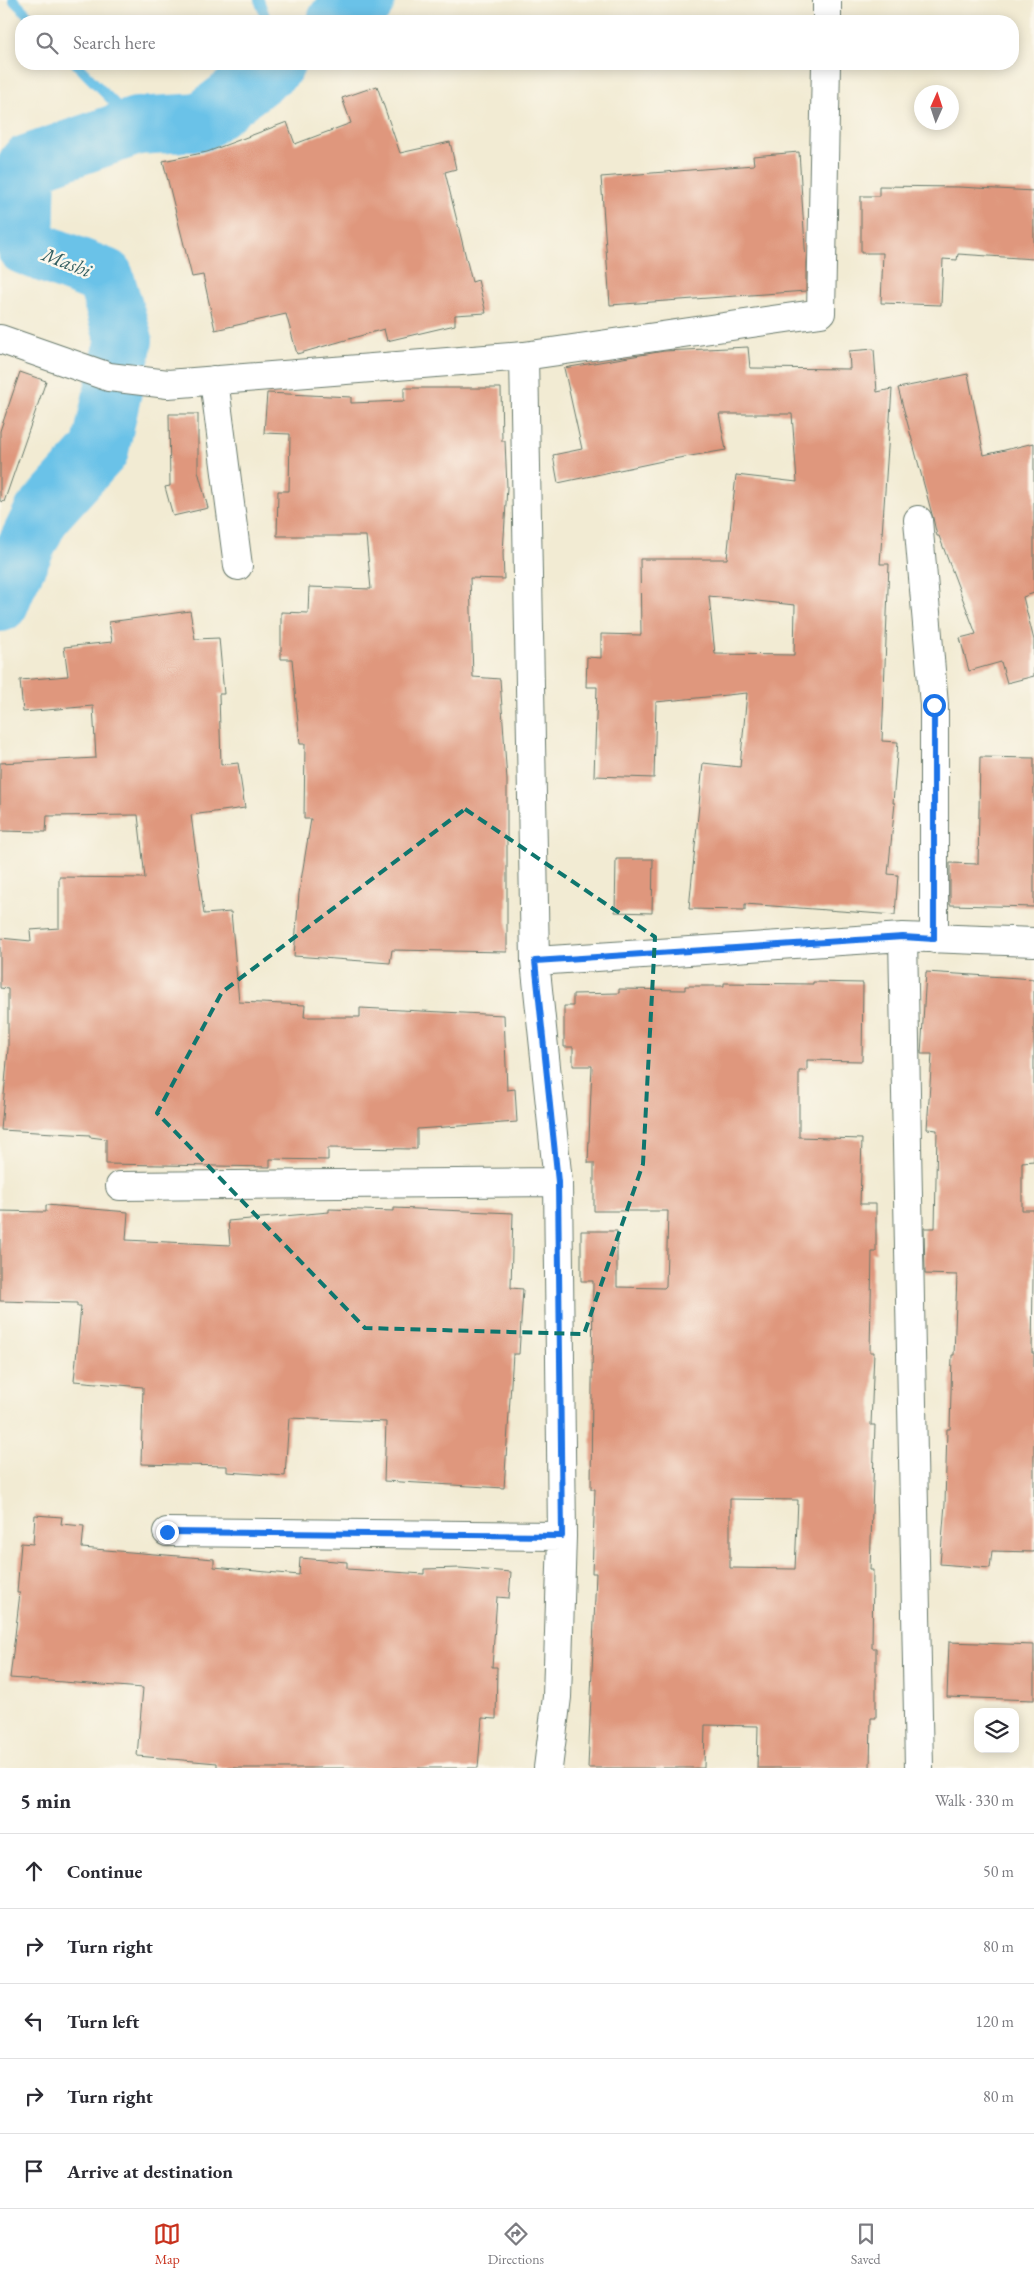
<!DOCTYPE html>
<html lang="en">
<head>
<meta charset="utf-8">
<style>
	:root { --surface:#fff; --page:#f2f2f3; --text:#2b2b33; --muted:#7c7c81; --line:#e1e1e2; --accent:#c8321e }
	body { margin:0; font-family:"EB Garamond",serif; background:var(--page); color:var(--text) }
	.controls { position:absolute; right:15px; bottom:15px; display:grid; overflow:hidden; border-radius:10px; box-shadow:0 2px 12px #0003 }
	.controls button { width:45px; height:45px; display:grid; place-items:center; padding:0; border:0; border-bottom:1px solid var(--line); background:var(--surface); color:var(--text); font:25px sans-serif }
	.compass { position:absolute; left:914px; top:85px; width:45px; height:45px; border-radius:50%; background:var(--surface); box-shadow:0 2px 12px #0003; rotate:3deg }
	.stop { position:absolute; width:15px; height:15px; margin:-11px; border:4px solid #1a73e8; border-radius:50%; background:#fff }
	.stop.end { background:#1a73e8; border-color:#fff; box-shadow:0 1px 5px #0008 }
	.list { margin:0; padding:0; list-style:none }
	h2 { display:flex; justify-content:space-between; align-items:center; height:65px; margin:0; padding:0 20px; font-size:21px }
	h2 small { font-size:16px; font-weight:400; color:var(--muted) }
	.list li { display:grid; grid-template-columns:32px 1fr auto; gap:15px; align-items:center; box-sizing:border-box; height:75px; padding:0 20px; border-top:1px solid var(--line) }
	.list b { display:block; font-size:19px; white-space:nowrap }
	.list em { font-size:16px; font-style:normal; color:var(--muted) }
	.icon { flex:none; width:28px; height:28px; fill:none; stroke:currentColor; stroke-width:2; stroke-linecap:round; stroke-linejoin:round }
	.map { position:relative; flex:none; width:1034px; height:1768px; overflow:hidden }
	.search { position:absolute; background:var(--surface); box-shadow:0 2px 12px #0003; left:15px; right:15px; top:15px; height:55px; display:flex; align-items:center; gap:12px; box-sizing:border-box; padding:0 18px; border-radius:20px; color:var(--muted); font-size:19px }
	.sheet { height:440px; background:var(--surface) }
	nav { display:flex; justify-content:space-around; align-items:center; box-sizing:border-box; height:70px; border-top:1px solid var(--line); background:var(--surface); font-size:14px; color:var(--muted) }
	nav a { display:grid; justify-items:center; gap:2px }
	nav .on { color:var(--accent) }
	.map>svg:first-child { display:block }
</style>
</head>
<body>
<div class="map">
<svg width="1034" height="1768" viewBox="0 0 1034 1768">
	<rect width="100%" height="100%" fill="#fbf7ec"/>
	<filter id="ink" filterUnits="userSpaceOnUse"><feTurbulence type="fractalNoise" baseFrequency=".02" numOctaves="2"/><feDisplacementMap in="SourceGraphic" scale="10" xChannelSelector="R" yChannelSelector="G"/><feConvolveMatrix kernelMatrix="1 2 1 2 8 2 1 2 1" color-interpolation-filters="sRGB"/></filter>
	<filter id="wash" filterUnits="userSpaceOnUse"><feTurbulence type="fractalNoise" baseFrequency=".0096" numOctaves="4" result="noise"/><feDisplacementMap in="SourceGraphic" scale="20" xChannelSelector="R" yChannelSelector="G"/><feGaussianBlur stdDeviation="1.12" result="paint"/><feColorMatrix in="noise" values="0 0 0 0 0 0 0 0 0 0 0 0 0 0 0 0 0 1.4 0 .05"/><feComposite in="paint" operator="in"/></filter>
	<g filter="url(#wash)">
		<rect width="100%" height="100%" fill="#f2ebd3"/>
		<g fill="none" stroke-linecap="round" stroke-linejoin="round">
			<!-- stream -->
			<path stroke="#6ac2e8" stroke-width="10" d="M13 0 34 21
				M259 0 267 21
				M76 64 137 126"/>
			<!-- river -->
			<path stroke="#6ac2e8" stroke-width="58" d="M336 21 366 0
				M0 603 8 583 42 514 100 450 124 340 105 277 25 246 27 164 137 126 201 122 276 64"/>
		</g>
		<g id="blocks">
			<!-- building -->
			<path fill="#df977d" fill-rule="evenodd" d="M377 86 400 153 450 142 456 169 445 172 472 282 478 280 486 313 455 315V325L387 341 384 329 297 354 286 314 215 330 203 275 192 277 163 161 207 152 287 122 295 144 351 123 342 98Z
				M799 152 806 262V291L610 305 601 177 754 165 753 156Z
				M879 186 959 187 1034 191V259L958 254 957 260 943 259 941 305 881 303 883 253H861V196H879Z
				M748 347 750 368 850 369 849 351 874 349 877 392 892 389 880 564H889L882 741 898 742 893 803H895L888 874 898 875 895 915 745 904V910L689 909 703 763 740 767 747 693 656 702 654 778 594 776 597 687H586L587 657 601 658V634L641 635 640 559H727L736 475 797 482 792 414H719L726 450 667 460 558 483 553 455 582 449 564 368 664 351ZM709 596 795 605 794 655 715 654Z
				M20 372 46 381 4 502 0 501V431Z
				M968 374 984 455 1034 443V593L1023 597 1034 640V676L1007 683 1001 662 969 671 960 638 976 634 939 536H937L933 518 898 388Z
				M404 388H501L502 441H505L507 487 503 553 504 579 470 578 473 677 500 679 507 780V952L392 950 390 963 294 956 299 893 311 819H304L305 744H300L292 659H281V612L308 613 309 587 371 589 366 536H277L278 491H289L290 434 264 433 267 393 351 397V403L404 401Z
				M169 414H198V471L208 508 173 516 165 487 170 486Z
				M190 611 195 639 219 638 224 694H219L221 765 238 763 245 808 191 815 204 914 231 912 239 1002 305 1005 304 1017H360V1008L504 1015 507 1090 515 1089 517 1122 417 1129V1149L328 1148V1160L270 1159V1167L106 1164V1139L90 1137V1135L1 1130 8 1049V989L0 988V938L31 941 30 930 59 928V877L145 878 138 815 47 816 46 832 0 831V763L96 758 93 706 23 712 20 680 68 676 64 647 112 642 109 622Z
				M980 757 1034 758V907L950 905V863L978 864Z
				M616 859H653L652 913 615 912Z
				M926 972 1034 979V1161L1022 1162V1210H1034L1032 1353H1034V1552L992 1551 990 1568 940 1564 945 1504 947 1429H950L952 1355H954L957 1275 925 1274 924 1228H935L937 1130 927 1129 932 1054H921Z
				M813 982 863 983 862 1061 807 1060V1071H799V1137L862 1139 860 1204H876V1252H872L870 1352H874L871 1425H875L870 1570H873L872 1648H876V1718H871L870 1768H757L758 1726 705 1725 704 1768H588L596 1573H592L595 1489H591L593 1281H581V1231H617V1287L664 1288 666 1286 668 1211H594V1163H588L592 1066H573V1047H564V1006H573V994L619 993V989L685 990V986H724V983L813 984ZM730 1499 798 1500 795 1569 730 1568Z
				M46 1205 128 1212 126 1240 230 1245 228 1221 329 1212V1209L394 1211V1208L513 1213 511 1288 523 1289 519 1354H513L504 1488 384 1481 386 1422 289 1418 285 1476 227 1472V1466L141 1464 143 1387 74 1381 81 1306H77V1303L0 1301V1211L46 1212Z
				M35 1515 62 1517 61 1524 84 1526 82 1548 214 1559V1567L299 1575 300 1558 347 1562V1569L424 1574V1569L460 1568 511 1572 509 1598 497 1597 492 1667H497L496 1719 482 1718 478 1768H217V1763L137 1756 143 1688 10 1678 20 1593H17L21 1543 33 1544Z
				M949 1642 1034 1645V1700L947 1697Z"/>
		</g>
	</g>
	<g filter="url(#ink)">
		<use href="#blocks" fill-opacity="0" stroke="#697a6c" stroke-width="1"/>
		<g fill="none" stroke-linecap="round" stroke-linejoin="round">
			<defs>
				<path id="street" d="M827 21V0
					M0 339 109 377 168 384 524 356 821 313 826 64
					M524 356 535 961 558 1182 562 1536 557 1697 548 1768
					M214 380 238 566
					M918 520 934 705V939
					M903 937 919 1768
					M535 961 903 937 1034 942
					M120 1186 558 1182
					M167 1532 562 1536"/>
			</defs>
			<!-- street casing -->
			<use href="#street" stroke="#697a6c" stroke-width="30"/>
			<!-- street -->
			<use href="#street" stroke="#fff" stroke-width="28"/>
		</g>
	</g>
	<g fill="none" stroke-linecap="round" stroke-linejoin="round" filter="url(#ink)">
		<!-- route -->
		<path stroke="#1a73e8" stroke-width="6" d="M167 1532 562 1536 558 1182 535 961 903 937 934 939V705"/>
	</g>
	<!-- marked area -->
	<path fill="none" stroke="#0f766e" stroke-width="4" stroke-dasharray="10 6" stroke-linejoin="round" d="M465 809 655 937 643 1164 584 1334 365 1328 157 1113 222 992Z"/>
	<g text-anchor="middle" stroke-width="5" stroke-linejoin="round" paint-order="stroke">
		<!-- water labels -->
		<g font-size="20" font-style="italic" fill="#325e61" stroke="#fbf7ec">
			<text transform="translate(67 262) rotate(21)" y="7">Mashi</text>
		</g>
	</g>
</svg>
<div class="controls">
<button><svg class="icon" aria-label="layers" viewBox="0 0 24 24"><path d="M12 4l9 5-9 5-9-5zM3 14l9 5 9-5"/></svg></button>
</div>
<svg class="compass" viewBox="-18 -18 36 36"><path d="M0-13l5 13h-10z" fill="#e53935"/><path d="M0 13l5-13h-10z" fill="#7c7c81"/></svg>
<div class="stop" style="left:934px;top:705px"></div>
<div class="stop end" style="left:167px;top:1532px"></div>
<div class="search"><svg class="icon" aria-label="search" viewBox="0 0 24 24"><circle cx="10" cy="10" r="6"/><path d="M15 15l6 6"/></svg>Search here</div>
</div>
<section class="sheet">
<h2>5 min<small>Walk · 330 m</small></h2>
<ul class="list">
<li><svg class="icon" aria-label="ahead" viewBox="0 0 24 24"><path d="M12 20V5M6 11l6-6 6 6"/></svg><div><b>Continue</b></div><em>50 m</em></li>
<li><svg class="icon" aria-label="right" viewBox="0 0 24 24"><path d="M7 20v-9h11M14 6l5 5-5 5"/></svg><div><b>Turn right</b></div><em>80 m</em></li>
<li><svg class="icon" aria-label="left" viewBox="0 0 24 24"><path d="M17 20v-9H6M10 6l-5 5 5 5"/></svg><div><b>Turn left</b></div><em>120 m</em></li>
<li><svg class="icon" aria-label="right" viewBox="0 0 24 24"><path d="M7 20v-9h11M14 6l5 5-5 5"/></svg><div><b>Turn right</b></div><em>80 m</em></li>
<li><svg class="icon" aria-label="arrive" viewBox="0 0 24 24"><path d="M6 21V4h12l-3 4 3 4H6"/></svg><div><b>Arrive at destination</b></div></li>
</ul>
</section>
<nav>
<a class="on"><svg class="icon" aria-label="map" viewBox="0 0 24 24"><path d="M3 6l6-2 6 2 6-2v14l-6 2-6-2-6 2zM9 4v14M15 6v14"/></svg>Map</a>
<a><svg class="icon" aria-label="directions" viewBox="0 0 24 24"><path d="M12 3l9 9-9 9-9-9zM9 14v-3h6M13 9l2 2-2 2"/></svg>Directions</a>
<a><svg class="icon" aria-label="saved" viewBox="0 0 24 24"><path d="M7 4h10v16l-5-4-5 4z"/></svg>Saved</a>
</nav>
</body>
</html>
